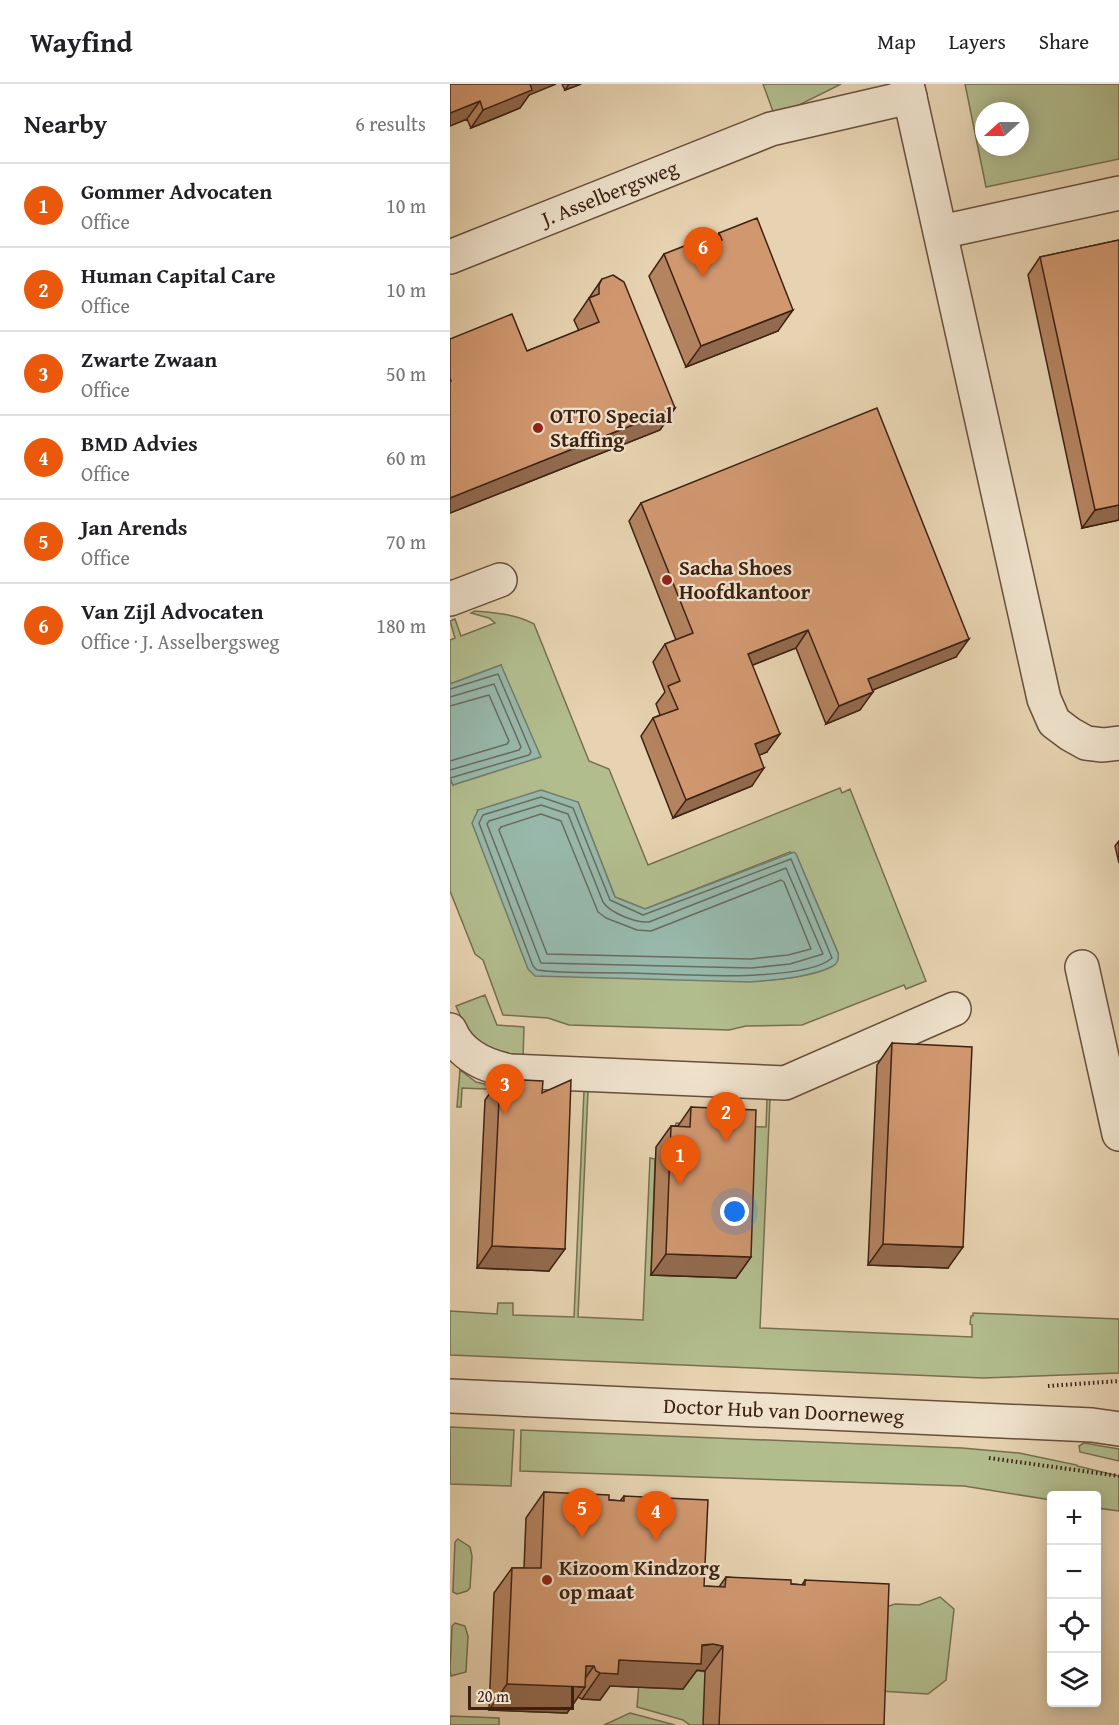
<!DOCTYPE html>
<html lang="en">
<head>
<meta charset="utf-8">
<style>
	:root { --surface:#fff; --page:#f2f2f2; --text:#202124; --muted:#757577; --line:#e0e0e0; --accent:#ea580c }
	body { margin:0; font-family:"Gentium Book Plus",serif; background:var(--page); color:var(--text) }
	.controls { position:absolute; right:18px; bottom:18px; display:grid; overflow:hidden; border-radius:6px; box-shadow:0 3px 15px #0003 }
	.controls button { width:54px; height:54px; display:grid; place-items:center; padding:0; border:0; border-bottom:2px solid var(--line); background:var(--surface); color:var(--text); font:30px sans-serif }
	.compass { position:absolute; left:525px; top:18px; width:54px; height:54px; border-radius:50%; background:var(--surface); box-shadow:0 3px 15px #0003; rotate:249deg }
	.scale { position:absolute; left:18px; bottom:15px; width:106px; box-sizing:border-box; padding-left:6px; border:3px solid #3d2113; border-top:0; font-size:16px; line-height:21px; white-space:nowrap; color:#3d2113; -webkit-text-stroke:4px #efe2cc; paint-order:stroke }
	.you { position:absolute; left:285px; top:1128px; width:21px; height:21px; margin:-15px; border:4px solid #fff; border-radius:50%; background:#1a73e8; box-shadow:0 0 0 9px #1a73e833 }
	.badge { display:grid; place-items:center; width:39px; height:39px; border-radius:50%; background:var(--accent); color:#fff; font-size:20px; font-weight:700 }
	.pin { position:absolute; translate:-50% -50px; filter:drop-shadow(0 2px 3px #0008) }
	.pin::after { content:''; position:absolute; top:32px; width:21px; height:18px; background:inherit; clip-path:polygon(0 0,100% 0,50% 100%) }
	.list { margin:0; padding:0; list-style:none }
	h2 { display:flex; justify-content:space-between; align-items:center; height:78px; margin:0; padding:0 24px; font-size:26px }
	h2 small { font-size:20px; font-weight:400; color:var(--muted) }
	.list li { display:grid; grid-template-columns:39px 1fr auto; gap:18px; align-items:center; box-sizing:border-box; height:84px; padding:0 24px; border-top:2px solid var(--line) }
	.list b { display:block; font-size:22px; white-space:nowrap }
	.list p { margin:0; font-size:20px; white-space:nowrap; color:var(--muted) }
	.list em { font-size:20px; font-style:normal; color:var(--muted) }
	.icon { flex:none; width:33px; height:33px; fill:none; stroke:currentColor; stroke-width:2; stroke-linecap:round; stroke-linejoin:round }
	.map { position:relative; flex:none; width:669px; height:1641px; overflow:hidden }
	header { display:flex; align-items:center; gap:36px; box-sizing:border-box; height:84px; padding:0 30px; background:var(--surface); border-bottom:2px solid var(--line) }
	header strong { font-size:28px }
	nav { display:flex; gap:33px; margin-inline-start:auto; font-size:21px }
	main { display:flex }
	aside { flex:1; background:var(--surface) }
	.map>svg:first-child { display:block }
</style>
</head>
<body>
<header>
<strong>Wayfind</strong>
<nav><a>Map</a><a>Layers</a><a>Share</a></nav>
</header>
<main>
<aside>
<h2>Nearby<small>6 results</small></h2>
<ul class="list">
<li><span class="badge">1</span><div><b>Gommer Advocaten</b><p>Office</p></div><em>10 m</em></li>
<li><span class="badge">2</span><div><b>Human Capital Care</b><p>Office</p></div><em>10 m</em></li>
<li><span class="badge">3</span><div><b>Zwarte Zwaan</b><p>Office</p></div><em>50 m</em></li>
<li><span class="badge">4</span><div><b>BMD Advies</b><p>Office</p></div><em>60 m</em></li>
<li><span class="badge">5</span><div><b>Jan Arends</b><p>Office</p></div><em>70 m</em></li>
<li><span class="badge">6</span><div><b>Van Zijl Advocaten</b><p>Office · J. Asselbergsweg</p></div><em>180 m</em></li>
</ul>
</aside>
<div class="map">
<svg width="669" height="1641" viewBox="0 0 669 1641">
	<rect width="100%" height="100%" fill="#e7d3b1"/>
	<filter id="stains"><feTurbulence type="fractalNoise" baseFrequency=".00333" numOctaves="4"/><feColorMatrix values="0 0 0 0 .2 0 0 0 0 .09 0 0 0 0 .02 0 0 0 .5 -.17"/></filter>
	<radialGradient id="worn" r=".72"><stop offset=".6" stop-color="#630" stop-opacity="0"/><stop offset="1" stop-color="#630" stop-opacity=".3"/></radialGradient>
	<!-- green -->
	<path fill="#b2bd8e" stroke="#786f50" stroke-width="1.5" fill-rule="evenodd" d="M313 0H391L325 33Z
		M515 0H669V75L536 103ZM534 27H570V63H534Z
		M25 527C46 529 66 530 84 540L139 677 159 685 198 781 390 704 392 709 400 705 476 897 456 905 454 901 352 941 296 942 279 946 119 941 98 934 53 931 33 876 25 870 0 807V694L3 701 51 581 0 600V556L5 554 0 537 5 535 11 552 45 539 39 534 21 529ZM128 718 165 813 195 825 340 768 346 770 388 869C391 896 300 898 280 897L28 726Z
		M35 911 47 941 74 943 73 975C35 965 21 960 6 922Z
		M10 986 26 998 60 1006 12 1004 11 1023H7Z
		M134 1007H138L128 1233 193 1236 200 1074 205 1075 201 1191 226 1039 316 1043 317 1015H320L310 1244 522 1253V1241L520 1240 521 1232H523V1229L669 1235V1289L533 1294 0 1271V1227L47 1230 48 1219H63V1231L124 1233Z
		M0 1343 64 1346 61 1402 0 1400Z
		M71 1346 512 1364 569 1369 627 1381V1382L669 1392V1427L647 1424 646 1412H602L601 1416 514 1402 70 1387Z
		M634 1359 669 1365V1377L630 1368 629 1362Z
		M8 1455 20 1463 22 1472 20 1504 17 1507 7 1510 3 1508V1505L5 1458Z
		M490 1513 504 1525 496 1596 478 1610 414 1606 417 1529 445 1520 469 1521Z
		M5 1539 15 1542 18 1552 16 1588 1 1592 0 1586 2 1542Z
		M246 1587 260 1588 258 1641H240L233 1636 187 1623 189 1599Z
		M180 1629 225 1641H154Z
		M0 1632 49 1634V1641H0Z"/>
	<!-- water -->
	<path fill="#97b8ab" stroke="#737c6e" stroke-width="1.5" d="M51 581 91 673 3 701 0 694V600Z
		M91 706 128 718 165 813 195 825 344 768 346 770 388 869C389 874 388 879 383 882 364 893 323 896 301 898L85 892 78 885 22 739 28 726Z"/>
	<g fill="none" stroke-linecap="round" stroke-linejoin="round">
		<!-- shore -->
		<path stroke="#6a6c5f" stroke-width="1.5" d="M0 605 48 590 81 668 79 671 0 694
			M0 613 44 600 71 663 69 666 0 686
			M0 622 39 611 59 657 57 660 0 677
			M91 713 123 724 160 816 193 831 341 775 382 874C352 900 221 890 179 889 148 888 117 890 87 886L83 882 29 739 33 731Z
			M91 721 118 730 153 818C160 829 186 839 199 838L336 784 373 870 340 880 301 884 91 879 37 740 39 737Z
			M91 730 111 737 148 828 156 834 187 846 201 847 331 796 334 798 361 865 338 871 301 875 97 870 49 746 51 743Z"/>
		<defs>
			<g id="minor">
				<path d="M457 0 594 615 604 638 620 650 636 659 653 661 669 659"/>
				<path d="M491 148 669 109"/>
				<path id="s1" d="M0 173 321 45 460 13"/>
				<path d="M0 515 50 496"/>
				<path d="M632 883 669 1050"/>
				<path d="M0 946C10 971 35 982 60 987L335 999 504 925"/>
				<path id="s2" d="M0 1312 642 1341 669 1345"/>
			</g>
		</defs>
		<!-- minor casing -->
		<use href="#minor" stroke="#684e3a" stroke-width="36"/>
		<!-- path -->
		<path stroke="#3d2113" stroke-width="4" stroke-dasharray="1.5 3" stroke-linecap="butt" d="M598 1302 669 1297
			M539 1374 669 1392"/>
		<!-- minor -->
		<use href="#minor" stroke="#efe2cc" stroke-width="33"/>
	</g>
	<!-- wall -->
	<path fill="#b48360" stroke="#3d2113" stroke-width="1.5" d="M0 0 79 11 70 24 21 44 17 35 0 42Z
		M112 0H131L115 6Z
		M269 149 328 247 236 283 199 192 214 170 255 163 260 160Z
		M669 156V436L632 444 578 191 590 173Z
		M152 195 225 324 210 346 0 429V255L77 267 129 247 124 236Z
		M191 419 506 573 422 606 410 626 376 640 346 564 302 581 317 668 309 671 302 702 223 734 191 652 203 634 210 631 206 620 215 608 203 578 215 560 226 556 179 437Z
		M669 757V779L665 762Z
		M442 959 498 1184 418 1181 427 981Z
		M50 995 92 1009 99 1187 27 1184 35 1016Z
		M241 1023 301 1173 286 1194 201 1191 206 1063 221 1042H228Z
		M94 1408 170 1417 174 1412 254 1502 269 1503 276 1493 352 1501 355 1496 434 1641H253L255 1587 247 1586 233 1605 160 1602 150 1616 132 1615 128 1613 117 1629 39 1626 44 1509 62 1484H74L76 1434Z"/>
	<!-- shaded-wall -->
	<path fill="#926a4e" stroke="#3d2113" stroke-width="1.5" d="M77 0H106L79 11 70 24 21 44 33 26Z
		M119 0H131L115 6Z
		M30 17 17 35 0 42V29Z
		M343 226 328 247 236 283 251 262Z
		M225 324 210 346 0 429V414Z
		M669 421V436L632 444 645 426Z
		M358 546 346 564 285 588 298 570Z
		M519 555 506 573 405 613 418 595Z
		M423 608 410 626 376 640 389 622Z
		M330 650 317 668 292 678 305 660Z
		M314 684 302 702 223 734 236 716Z
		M433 1160 513 1163 498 1184 418 1181Z
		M42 1162 115 1165 99 1187 27 1184Z
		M216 1170 301 1173 286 1194 201 1191Z
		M263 1560 273 1562 255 1587 247 1586 233 1605 160 1602 150 1616 132 1615 150 1589 169 1576Z
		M136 1582H144L129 1603H135L117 1629 39 1626 57 1600Z"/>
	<!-- building -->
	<path fill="#d19870" stroke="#3d2113" stroke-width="1.5" d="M0 0H80L82 6 33 26 30 17 0 29Z
		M307 134 343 226 251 262 214 170 252 155 255 163 272 156 269 149Z
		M669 156V421L645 426 590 173Z
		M163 191 174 198 225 324 0 414V298L1 297 0 294V255L62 230 77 267 149 238 139 214 149 210V201L152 195Z
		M427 324 519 555 418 595 423 608 389 622 358 546 298 570 330 650 305 660 314 684 236 716 203 634 228 625 218 602 230 597 215 560 243 549 191 419Z
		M442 959 522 963 513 1163 433 1160Z
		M50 995 93 997 92 1009 121 996 115 1165 42 1162Z
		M241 1023 306 1026 301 1173 216 1170 221 1042 240 1043Z
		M94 1408 159 1411V1416L174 1417V1412L258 1416 254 1502 275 1503 276 1493 341 1496V1500L355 1501V1496L439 1500 434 1641H269L273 1562 263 1560 252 1561 251 1580 169 1576 168 1590 150 1589 146 1587 144 1582H136L135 1603 57 1600 62 1484H91Z"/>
	<!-- markers -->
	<g fill="#8f2418" stroke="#efe2cc" stroke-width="2">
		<circle cx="88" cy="344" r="6"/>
		<circle cx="217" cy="496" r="6"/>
		<circle cx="97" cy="1496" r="6"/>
	</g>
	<g text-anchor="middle" stroke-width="4.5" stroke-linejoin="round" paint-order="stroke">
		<!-- street labels -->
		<g font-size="21" fill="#3d2113" stroke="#efe2cc">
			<text dy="7" stroke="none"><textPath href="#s1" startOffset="172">J. Asselbergsweg</textPath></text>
			<text dy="7" stroke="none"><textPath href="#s2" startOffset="334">Doctor Hub van Doorneweg</textPath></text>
		</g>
		<!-- poi labels -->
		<g font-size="21" font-weight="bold" fill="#3d2113" stroke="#efe2cc" text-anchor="start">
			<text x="100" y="339">OTTO Special<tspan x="100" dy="24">Staffing</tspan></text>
			<text x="229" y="491">Sacha Shoes<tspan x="229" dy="24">Hoofdkantoor</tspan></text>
			<text x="109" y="1491">Kizoom Kindzorg<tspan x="109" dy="24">op maat</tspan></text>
		</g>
	</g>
	<rect width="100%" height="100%" filter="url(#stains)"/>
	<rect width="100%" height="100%" fill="url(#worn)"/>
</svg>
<div class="controls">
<button>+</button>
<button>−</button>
<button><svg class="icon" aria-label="locate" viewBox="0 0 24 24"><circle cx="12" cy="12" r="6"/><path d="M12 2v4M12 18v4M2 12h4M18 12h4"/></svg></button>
<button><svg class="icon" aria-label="layers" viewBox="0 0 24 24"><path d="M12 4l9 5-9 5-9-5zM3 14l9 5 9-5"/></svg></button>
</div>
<svg class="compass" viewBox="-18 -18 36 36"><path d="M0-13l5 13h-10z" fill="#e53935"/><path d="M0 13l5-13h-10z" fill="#757577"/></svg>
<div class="scale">20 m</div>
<div class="you"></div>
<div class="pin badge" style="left:230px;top:1101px">1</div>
<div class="pin badge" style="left:276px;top:1058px">2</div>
<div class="pin badge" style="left:55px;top:1030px">3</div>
<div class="pin badge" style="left:206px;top:1457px">4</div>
<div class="pin badge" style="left:132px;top:1454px">5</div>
<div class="pin badge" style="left:253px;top:193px">6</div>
</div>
</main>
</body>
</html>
